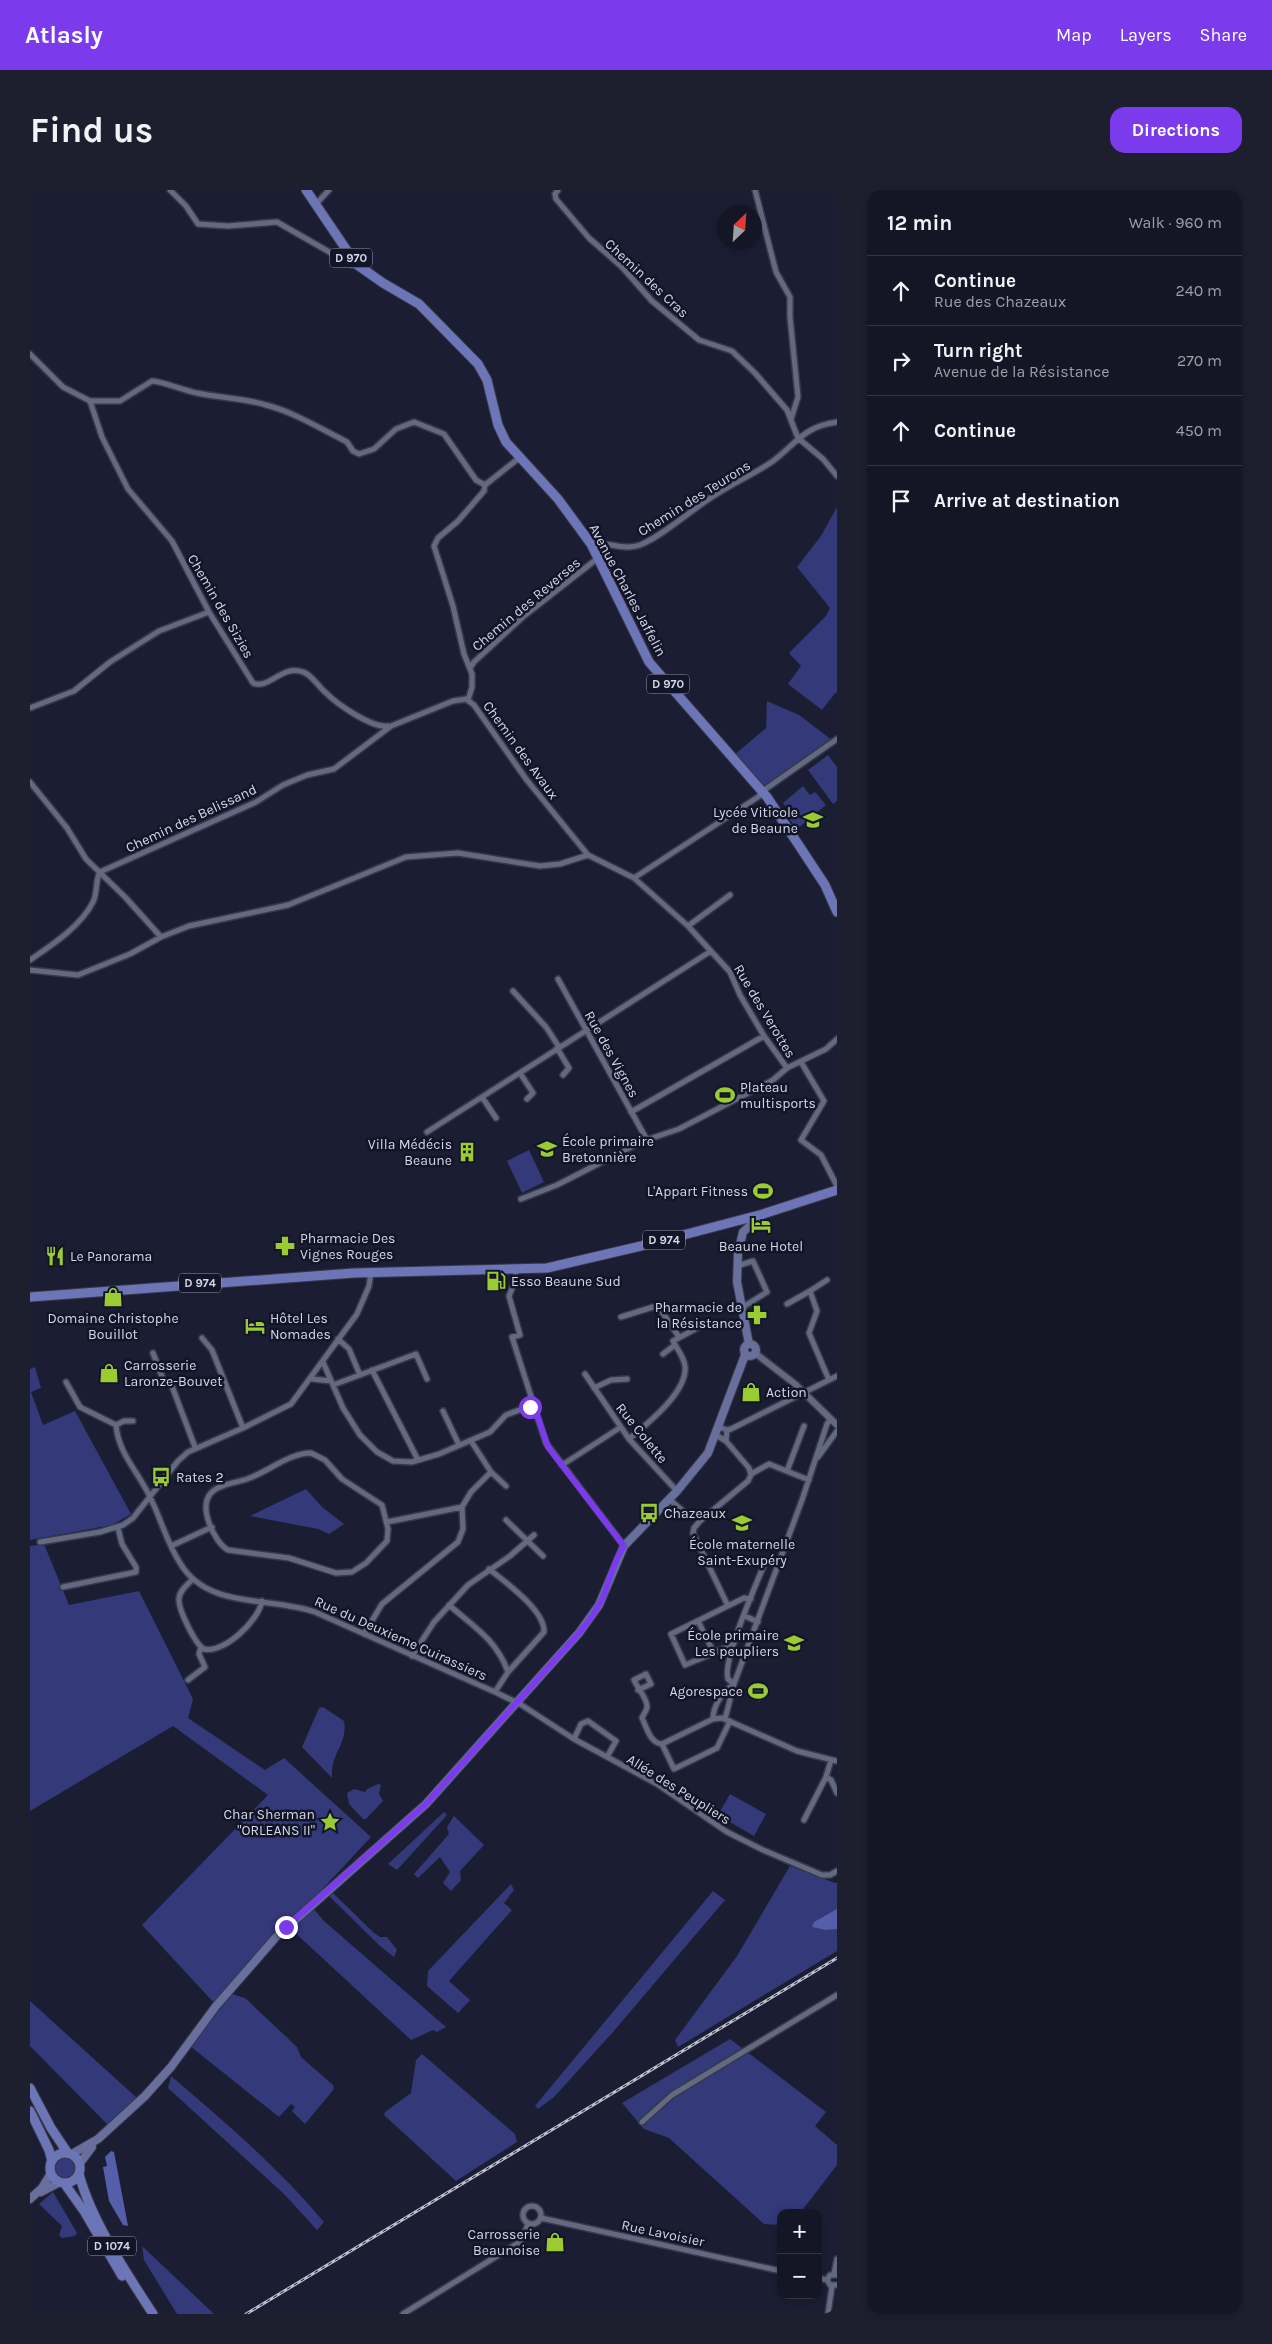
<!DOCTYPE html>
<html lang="en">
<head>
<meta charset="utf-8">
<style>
	:root { --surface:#141626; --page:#1d1f2e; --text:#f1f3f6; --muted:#9d9fa7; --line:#333543; --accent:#7c3aed }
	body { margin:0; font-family:Karla,sans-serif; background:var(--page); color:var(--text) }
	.controls { position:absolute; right:15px; bottom:15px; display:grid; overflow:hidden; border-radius:10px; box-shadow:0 2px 8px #0003 }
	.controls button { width:45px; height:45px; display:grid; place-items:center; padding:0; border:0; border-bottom:1px solid var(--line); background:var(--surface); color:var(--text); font:25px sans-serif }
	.compass { position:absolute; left:687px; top:15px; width:45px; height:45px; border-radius:50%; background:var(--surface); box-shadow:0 2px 8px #0003; rotate:25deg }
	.stop { position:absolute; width:15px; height:15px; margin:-11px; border:4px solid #7c3aed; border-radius:50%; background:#fff }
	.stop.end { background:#7c3aed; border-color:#fff; box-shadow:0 1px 5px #0008 }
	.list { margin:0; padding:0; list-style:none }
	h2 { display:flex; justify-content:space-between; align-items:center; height:65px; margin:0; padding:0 20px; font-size:21px }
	h2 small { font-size:16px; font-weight:400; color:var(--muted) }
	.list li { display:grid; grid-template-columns:32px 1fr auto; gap:15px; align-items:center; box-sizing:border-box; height:70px; padding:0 20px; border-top:1px solid var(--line) }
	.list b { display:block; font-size:19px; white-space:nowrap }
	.list p { margin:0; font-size:16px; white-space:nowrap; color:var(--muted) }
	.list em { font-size:16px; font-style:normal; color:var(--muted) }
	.icon { flex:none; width:28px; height:28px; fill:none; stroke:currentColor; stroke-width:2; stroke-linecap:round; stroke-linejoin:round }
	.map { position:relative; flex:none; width:807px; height:2124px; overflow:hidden; border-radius:15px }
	header { display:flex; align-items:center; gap:30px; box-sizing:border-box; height:70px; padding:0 25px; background:var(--accent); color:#fff }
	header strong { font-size:24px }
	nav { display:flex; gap:28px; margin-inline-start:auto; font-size:18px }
	.intro { display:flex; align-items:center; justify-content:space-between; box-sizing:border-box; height:120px; padding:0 30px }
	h1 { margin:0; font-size:35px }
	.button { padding:12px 22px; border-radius:15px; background:var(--accent); color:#fff; font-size:18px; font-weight:700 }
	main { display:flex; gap:30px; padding:0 30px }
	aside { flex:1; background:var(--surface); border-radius:15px; box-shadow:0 2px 8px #0003 }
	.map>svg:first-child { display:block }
</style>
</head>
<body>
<header>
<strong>Atlasly</strong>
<nav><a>Map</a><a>Layers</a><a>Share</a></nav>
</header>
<div class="intro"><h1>Find us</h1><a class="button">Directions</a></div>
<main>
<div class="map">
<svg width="807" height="2124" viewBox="0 0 807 2124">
	<rect width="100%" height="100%" fill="#1b1e33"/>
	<!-- green -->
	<path fill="#333979" d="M807 317V504L806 502 792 520 758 494 771 476 759 463 796 426 800 418 767 377 791 346Z
		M737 511 769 525 802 550 732 598 704 565 736 538Z
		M798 565 807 577V611L803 614 778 580Z
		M773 596 780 605 785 602 796 615 767 639 756 625 760 622 753 613Z
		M499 960 514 992 492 1003 477 971Z
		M5 1177 11 1198 1 1202 13 1235 45 1221 101 1324 82 1335 0 1350V1179Z
		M276 1299 292 1317 314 1334 299 1344 288 1339 220 1326Z
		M14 1354 39 1415 109 1401 163 1509 158 1528 235 1580 254 1568 341 1647 185 1814 112 1735 238 1605 143 1536 0 1621V1356Z
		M728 1491 737 1507 729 1512 720 1496Z
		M293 1517 314 1531C318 1555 300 1563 302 1588L272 1557 289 1518Z
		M348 1594 351 1595 349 1604 353 1611 336 1629H333L319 1614 317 1603 324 1599 335 1602 337 1599Z
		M700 1604 736 1624 724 1646 688 1625Z
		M414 1622 417 1625 367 1680 358 1674Z
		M424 1626 454 1655 430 1681 431 1690 421 1701 413 1693 420 1682 410 1667 388 1688 384 1684 419 1644 417 1637Z
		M760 1676 805 1693 807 1692V1761L648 1857 645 1850 707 1766Z
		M481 1694 484 1700 474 1713 482 1720 419 1791 440 1810 428 1823 397 1796 398 1781Z
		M683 1701 695 1710 583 1842 524 1907 508 1919 505 1916Z
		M303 1703 343 1742 350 1747H357L367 1760 364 1767 350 1756 299 1706Z
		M283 1718 294 1731 416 1837 407 1842 403 1840 381 1850 261 1739Z
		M202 1804 215 1808 267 1857 271 1867 303 1895 304 1899 275 1934 262 1921 265 1917 261 1914 249 1927 160 1856Z
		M0 1811 107 1908 78 1935 0 1856Z
		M700 1849 796 1922 785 1936 807 1955V1975L770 2023H751V2035L734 2034 639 1948 614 1939 592 1913Z
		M392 1864 485 1944 487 1952 426 1991 354 1925 355 1922 381 1903 386 1870Z
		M141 1886C195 1932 248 1977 294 2032L287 2040 254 2004 138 1898Z
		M24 1978a11 11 0 1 1 22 0a11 11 0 1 1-22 0Z
		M23 2002 47 2043 45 2046 32 2048 29 2045 32 2036 9 2014Z
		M112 2056 184 2124H147L114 2070Z"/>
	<!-- water -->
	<path fill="#555ea8" d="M807 1719V1739L796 1740 782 1737 784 1732Z
		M81 1961 84 1962 98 2036 93 2035 79 2011 73 1977 77 1976 75 1967Z"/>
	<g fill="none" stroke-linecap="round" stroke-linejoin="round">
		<defs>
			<path id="minor" d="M140 0 156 16 168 34 198 36 247 32 322 75 326 74
				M528 0 525 4 526 9 559 48 592 77 622 111 669 150 702 161 725 183 757 220 768 248 793 269 807 286
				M725 0 746 82 760 107V127L768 207 761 229
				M286 14 299 0
				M0 164 33 197 60 211H90L122 191C131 191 156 201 167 203 190 208 214 208 236 215 264 222 291 239 317 252L323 261 329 264 344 259 366 239 384 232 414 244 446 290 455 295
				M60 211 72 247 98 299 142 351 179 422 223 493C239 500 252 474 273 482 281 484 288 496 295 502 307 514 341 538 358 536
				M561 354C578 351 593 361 610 355 635 345 665 316 690 302 707 291 726 283 743 271 768 252 773 237 807 232
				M440 478 444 472 494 426 568 368
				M438 510 442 497V484L434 464 423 416 404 356 408 348 428 331 454 301 455 295 489 268
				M0 518 44 501 80 472 129 441 179 422
				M0 592 37 638 56 669 96 708 131 747
				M70 682 226 612 253 595 277 585 304 579 361 536 423 511 436 509 444 515 496 589 558 665 604 688 658 736 700 782 710 805 734 846 757 878
				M604 688 728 607 737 598 807 549
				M658 736 700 705
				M0 770C22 755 51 736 63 712 68 702 65 690 70 682
				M0 780 48 785 100 764 131 747 159 736 258 715 376 667 428 663 510 676 530 674 558 665
				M528 789 617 950
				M483 801 516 837 529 857
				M527 858 539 878 533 885
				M771 872 794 911 771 950 791 965 807 996
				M490 883 503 903 497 909
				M452 907 466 928
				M601 922 734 846
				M397 942 681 761
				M491 1009 527 995 613 951 649 939 743 890 757 878 796 859 807 849
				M707 1076 723 1071 737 1102 713 1117
				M486 1079 485 1091 479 1106 490 1145 482 1147 516 1253 594 1356
				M780 1101 797 1090
				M757 1114 780 1101 787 1121 779 1143 799 1190
				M591 1127 623 1117 632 1122 649 1147
				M172 1148 182 1160 213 1238
				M308 1149 319 1159 330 1185
				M123 1163 133 1189
				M633 1164 645 1155
				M293 1172 313 1218 330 1245 347 1262 363 1271 382 1272 409 1264 460 1242 476 1225 503 1215
				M342 1180 388 1270
				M555 1184 599 1249 647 1301
				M282 1189 301 1191
				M131 1190 140 1191 165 1257
				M36 1192 50 1217 86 1235
				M303 1195 386 1164 397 1189
				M564 1198 581 1190 597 1189
				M413 1221 429 1255
				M103 1231H94L86 1235C88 1263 109 1283 120 1307 131 1329 137 1353 150 1373 178 1420 239 1406 285 1422L465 1502 490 1514 544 1549 627 1594 697 1642 733 1660 792 1685H800L807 1681
				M689 1237 697 1240 701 1239 807 1186
				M686 1245 696 1251 697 1240
				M599 1249C617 1234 658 1202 655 1176 654 1167 647 1159 643 1151L669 1137
				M441 1251 461 1282 476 1296
				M696 1251 719 1278 721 1285 718 1291 670 1331 664 1338 663 1343 698 1416
				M281 1263 295 1270 312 1289 352 1315 358 1339 357 1351 336 1373 322 1382 306 1383 259 1368 198 1360C184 1352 168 1317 181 1303 189 1294 206 1293 217 1289 238 1282 259 1263 281 1263Z
				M788 1267 807 1241
				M532 1275 591 1237
				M757 1281 774 1236
				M721 1284 739 1274 779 1290
				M639 1309 653 1321
				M476 1330 513 1366
				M357 1332 432 1317
				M10 1352 70 1342 93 1335 103 1328 148 1271 158 1262 213 1238 261 1214 327 1124 339 1096 341 1082
				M141 1356 182 1337
				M459 1379C475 1392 515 1420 514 1442L478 1482 465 1502
				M162 1390C157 1395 149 1401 149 1409 148 1419 165 1454 174 1459 194 1464 229 1430 232 1411
				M33 1397 106 1382V1377L92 1354 88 1338
				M419 1415C444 1437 466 1449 478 1482
				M715 1426 728 1432
				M668 1431 684 1463 699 1456H703
				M334 1444 352 1414 428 1352 433 1339 432 1317 441 1302 461 1282
				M684 1463 655 1475 641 1444 714 1408 721 1409
				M382 1466 404 1432 438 1395 480 1366 504 1345
				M158 1490 175 1477 169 1464 171 1457
				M704 1494 698 1489C692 1470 727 1393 736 1370L749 1373
				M608 1500 621 1494 616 1484 604 1490C607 1497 618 1510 617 1517 617 1520 613 1525 612 1528 617 1538 620 1553 632 1554
				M683 1529C683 1515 693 1502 704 1494
				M695 1529 704 1494 772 1310 797 1234 800 1230
				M544 1549 551 1534 558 1531 586 1551 577 1567
				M632 1554 683 1529 692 1528 767 1561 807 1571
				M632 1554 644 1579 687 1558 700 1531
				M796 1587 801 1590 807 1603
				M774 1630 796 1587 801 1570
				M612 1932 642 1905 807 1805
				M493 2025a9 9 0 1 1 18 0a9 9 0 1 1-18 0Z
				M511 2028 751 2081
				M804 2084 807 2069
				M807 2085H800L797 2090 800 2095H807
				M788 2088 797 2090
				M373 2124 488 2053 493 2047 498 2034
				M798 2124 802 2096"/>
			<path id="tertiary" d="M725 1163 765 1194 807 1235"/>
			<path id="secondary" d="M714 1160a6 6 0 1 1 12 0a6 6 0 1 1-12 0Z
				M719 1154 707 1092 708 1063 713 1042 733 1024
				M42 1964 68 1949 115 1906 141 1877 186 1816 246 1747 396 1614 549 1443 569 1415 594 1356 647 1301 678 1263 715 1165
				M50 1973 62 1957
				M11 2002 30 1992
				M0 2009 12 1998 21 1983"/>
			<path id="primary" d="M276 0 326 74 353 93 389 114 448 174 457 190 468 235 476 252 528 309 561 354 619 472 737 607 795 695 807 722
				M0 1107 324 1083 517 1078 611 1056 733 1024 807 1000
				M0 1898 21 1938 37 1962
				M0 1921 19 1960 22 1971
				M20 1978a15 15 0 1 1 30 0a15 15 0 1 1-30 0Z
				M49 1984C61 2030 97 2084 123 2124
				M34 1993 54 2021 92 2086"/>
		</defs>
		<!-- minor casing -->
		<use href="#minor" stroke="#37394b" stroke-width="8"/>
		<!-- tertiary casing -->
		<use href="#tertiary" stroke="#37394b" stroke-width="9"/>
		<!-- secondary casing -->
		<use href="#secondary" stroke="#37394b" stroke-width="10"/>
		<!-- primary casing -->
		<use href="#primary" stroke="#37394b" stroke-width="11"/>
		<!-- minor -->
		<use href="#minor" stroke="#646982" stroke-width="5"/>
		<!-- tertiary -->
		<use href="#tertiary" stroke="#646982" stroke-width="6"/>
		<!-- secondary -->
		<use href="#secondary" stroke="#686f9c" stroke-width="8"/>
		<!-- primary -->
		<use href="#primary" stroke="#6c76b7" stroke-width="9"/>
		<defs>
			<path id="rail" d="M216 2124 807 1768"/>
		</defs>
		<!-- rail casing -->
		<use href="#rail" stroke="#bec1d0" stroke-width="3"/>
		<!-- rail -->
		<use href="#rail" stroke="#121528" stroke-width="1" stroke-dasharray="4" stroke-linecap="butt"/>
	</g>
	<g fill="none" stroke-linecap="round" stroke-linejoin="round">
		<!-- route -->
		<path stroke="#7c3aed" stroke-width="6" d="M256 1737 396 1614 549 1443C558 1432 567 1420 573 1407 580 1390 583 1372 594 1356L518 1257 504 1216 500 1217"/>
	</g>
	<!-- icons -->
	<defs>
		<symbol id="school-bare" viewBox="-9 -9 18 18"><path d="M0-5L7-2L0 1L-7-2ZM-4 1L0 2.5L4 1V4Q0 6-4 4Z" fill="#9bcb33" stroke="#121528" stroke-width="2.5" paint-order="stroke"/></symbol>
		<symbol id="stadium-bare" viewBox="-9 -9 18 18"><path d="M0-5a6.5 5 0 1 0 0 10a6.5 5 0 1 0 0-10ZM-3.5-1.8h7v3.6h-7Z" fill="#9bcb33" stroke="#121528" stroke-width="2.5" paint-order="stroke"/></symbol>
		<symbol id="building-bare" viewBox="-9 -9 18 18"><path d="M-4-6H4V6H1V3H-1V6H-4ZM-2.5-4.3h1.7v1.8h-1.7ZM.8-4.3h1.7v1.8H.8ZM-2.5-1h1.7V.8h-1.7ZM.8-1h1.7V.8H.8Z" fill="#9bcb33" stroke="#121528" stroke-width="2.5" paint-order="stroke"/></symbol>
		<symbol id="hotel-bare" viewBox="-9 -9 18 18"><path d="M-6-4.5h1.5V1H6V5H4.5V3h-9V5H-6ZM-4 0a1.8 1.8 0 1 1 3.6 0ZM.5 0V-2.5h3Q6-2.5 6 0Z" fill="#9bcb33" stroke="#121528" stroke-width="2.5" paint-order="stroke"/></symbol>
		<symbol id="pharmacy-bare" viewBox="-9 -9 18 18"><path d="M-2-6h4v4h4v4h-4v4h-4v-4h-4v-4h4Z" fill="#9bcb33" stroke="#121528" stroke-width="2.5" paint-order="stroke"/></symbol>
		<symbol id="restaurant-bare" viewBox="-9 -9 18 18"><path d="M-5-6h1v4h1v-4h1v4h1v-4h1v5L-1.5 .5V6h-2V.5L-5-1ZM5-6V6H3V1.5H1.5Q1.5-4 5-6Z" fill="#9bcb33" stroke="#121528" stroke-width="2.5" paint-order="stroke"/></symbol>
		<symbol id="fuel-bare" viewBox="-9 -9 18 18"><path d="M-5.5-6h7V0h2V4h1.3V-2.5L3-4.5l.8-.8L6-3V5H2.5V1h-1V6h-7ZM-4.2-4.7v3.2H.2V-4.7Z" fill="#9bcb33" stroke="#121528" stroke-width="2.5" paint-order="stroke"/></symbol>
		<symbol id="shop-bare" viewBox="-9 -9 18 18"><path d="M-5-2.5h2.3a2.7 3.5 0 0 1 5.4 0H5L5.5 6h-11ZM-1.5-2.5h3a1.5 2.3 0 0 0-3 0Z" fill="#9bcb33" stroke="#121528" stroke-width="2.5" paint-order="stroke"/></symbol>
		<symbol id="bus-bare" viewBox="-9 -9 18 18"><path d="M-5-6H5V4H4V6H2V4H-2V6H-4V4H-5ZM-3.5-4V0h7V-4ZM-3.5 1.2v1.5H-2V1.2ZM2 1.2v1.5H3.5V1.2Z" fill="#9bcb33" stroke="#121528" stroke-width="2.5" paint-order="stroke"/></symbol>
		<symbol id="sight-bare" viewBox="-9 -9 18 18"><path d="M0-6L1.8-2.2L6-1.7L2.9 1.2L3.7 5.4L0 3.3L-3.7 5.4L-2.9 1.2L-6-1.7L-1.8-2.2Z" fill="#9bcb33" stroke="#121528" stroke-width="2.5" paint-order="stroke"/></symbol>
	</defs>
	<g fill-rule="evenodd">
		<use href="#school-bare" x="769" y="616" width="28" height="28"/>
		<use href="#stadium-bare" x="681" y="891" width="28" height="28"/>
		<use href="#school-bare" x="503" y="945" width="28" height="28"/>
		<use href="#building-bare" x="423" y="948" width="28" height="28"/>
		<use href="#stadium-bare" x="719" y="987" width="28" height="28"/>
		<use href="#hotel-bare" x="717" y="1021" width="28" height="28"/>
		<use href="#pharmacy-bare" x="241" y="1042" width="28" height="28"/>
		<use href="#restaurant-bare" x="11" y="1052" width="28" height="28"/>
		<use href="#fuel-bare" x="452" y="1077" width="28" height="28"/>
		<use href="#shop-bare" x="69" y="1093" width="28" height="28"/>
		<use href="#pharmacy-bare" x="713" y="1111" width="28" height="28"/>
		<use href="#hotel-bare" x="211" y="1122" width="28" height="28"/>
		<use href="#shop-bare" x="65" y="1169" width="28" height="28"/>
		<use href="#shop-bare" x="707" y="1188" width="28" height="28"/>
		<use href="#bus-bare" x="117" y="1273" width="28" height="28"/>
		<use href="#bus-bare" x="605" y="1309" width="28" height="28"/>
		<use href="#school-bare" x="698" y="1319" width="28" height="28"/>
		<use href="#school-bare" x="750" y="1439" width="28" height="28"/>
		<use href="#stadium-bare" x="714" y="1487" width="28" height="28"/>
		<use href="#sight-bare" x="286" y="1618" width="28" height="28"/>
		<use href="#shop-bare" x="511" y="2038" width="28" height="28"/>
	</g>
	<g text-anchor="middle" stroke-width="5" stroke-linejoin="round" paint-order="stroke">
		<!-- shield labels -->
		<g fill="#121528" stroke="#9a9dad" stroke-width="1">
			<rect x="300" y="58.5" width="42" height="19" rx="4"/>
			<rect x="617" y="484.5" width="42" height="19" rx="4"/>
			<rect x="613" y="1040.5" width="42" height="19" rx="4"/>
			<rect x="149" y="1083.5" width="42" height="19" rx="4"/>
			<rect x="58" y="2046.5" width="48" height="19" rx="4"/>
		</g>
		<g font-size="12" font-weight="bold" fill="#d4d7e6">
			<text x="321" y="72">D 970</text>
			<text x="638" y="498">D 970</text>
			<text x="634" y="1054">D 974</text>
			<text x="170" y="1097">D 974</text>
			<text x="82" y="2060">D 1074</text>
		</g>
		<!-- street labels -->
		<g font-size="14" fill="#d4d7e6" stroke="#121528">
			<text transform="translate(617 88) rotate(43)" y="5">Chemin des Cras</text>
			<text transform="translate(664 308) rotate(-32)" y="5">Chemin des Teurons</text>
			<text transform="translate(598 400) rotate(62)" y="5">Avenue Charles Jaffelin</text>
			<text transform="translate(496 414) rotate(-40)" y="5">Chemin des Reverses</text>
			<text transform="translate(191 416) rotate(60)" y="5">Chemin des Sizies</text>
			<text transform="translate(491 560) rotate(54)" y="5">Chemin des Avaux</text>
			<text transform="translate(161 628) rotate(-25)" y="5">Chemin des Belissand</text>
			<text transform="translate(735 821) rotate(59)" y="5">Rue des Verottes</text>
			<text transform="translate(582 864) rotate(61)" y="5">Rue des Vignes</text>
			<text transform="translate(612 1243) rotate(51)" y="5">Rue Colette</text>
			<text transform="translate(371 1448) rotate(24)" y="5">Rue du Deuxieme Cuirassiers</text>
			<text transform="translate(649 1599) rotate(32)" y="5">Allée des Peupliers</text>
			<text transform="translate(633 2043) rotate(12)" y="5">Rue Lavoisier</text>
		</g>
		<!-- poi labels -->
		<g font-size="14" fill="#d4d7e6" stroke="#121528" text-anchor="start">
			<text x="768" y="627" text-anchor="end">Lycée Viticole<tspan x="768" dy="16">de Beaune</tspan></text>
			<text x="710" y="902">Plateau<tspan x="710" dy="16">multisports</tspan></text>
			<text x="532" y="956">École primaire<tspan x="532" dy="16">Bretonnière</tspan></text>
			<text x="422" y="959" text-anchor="end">Villa Médécis<tspan x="422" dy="16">Beaune</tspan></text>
			<text x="718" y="1006" text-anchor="end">L'Appart Fitness</text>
			<text x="270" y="1053">Pharmacie Des<tspan x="270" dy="16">Vignes Rouges</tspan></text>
			<text x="731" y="1061" text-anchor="middle">Beaune Hotel</text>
			<text x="40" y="1071">Le Panorama</text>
			<text x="481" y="1096">Esso Beaune Sud</text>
			<text x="712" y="1122" text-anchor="end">Pharmacie de<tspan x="712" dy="16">la Résistance</tspan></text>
			<text x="83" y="1133" text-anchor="middle">Domaine Christophe<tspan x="83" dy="16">Bouillot</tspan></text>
			<text x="240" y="1133">Hôtel Les<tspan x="240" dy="16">Nomades</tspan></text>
			<text x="94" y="1180">Carrosserie<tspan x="94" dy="16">Laronze-Bouvet</tspan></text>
			<text x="736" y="1207">Action</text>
			<text x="146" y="1292">Rates 2</text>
			<text x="634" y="1328">Chazeaux</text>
			<text x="712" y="1359" text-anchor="middle">École maternelle<tspan x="712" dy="16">Saint-Exupéry</tspan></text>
			<text x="749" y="1450" text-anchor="end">École primaire<tspan x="749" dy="16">Les peupliers</tspan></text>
			<text x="713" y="1506" text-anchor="end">Agorespace</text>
			<text x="285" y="1629" text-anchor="end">Char Sherman<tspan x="285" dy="16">"ORLEANS II"</tspan></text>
			<text x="510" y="2049" text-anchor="end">Carrosserie<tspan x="510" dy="16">Beaunoise</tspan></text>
		</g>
	</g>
</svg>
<div class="controls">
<button>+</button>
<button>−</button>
</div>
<svg class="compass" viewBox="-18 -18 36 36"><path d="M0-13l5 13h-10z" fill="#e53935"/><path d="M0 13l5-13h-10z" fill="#9d9fa7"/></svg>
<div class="stop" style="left:500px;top:1217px"></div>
<div class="stop end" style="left:256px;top:1737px"></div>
</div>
<aside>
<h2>12 min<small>Walk · 960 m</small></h2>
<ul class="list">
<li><svg class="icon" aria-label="ahead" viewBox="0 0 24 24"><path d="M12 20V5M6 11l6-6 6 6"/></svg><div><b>Continue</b><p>Rue des Chazeaux</p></div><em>240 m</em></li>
<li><svg class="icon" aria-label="right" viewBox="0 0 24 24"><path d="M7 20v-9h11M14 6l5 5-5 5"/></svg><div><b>Turn right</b><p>Avenue de la Résistance</p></div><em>270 m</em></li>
<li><svg class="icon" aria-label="ahead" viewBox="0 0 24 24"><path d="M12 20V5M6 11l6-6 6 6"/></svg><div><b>Continue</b></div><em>450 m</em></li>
<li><svg class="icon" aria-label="arrive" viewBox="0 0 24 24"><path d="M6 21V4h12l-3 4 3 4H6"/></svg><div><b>Arrive at destination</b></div></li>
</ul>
</aside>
</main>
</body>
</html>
